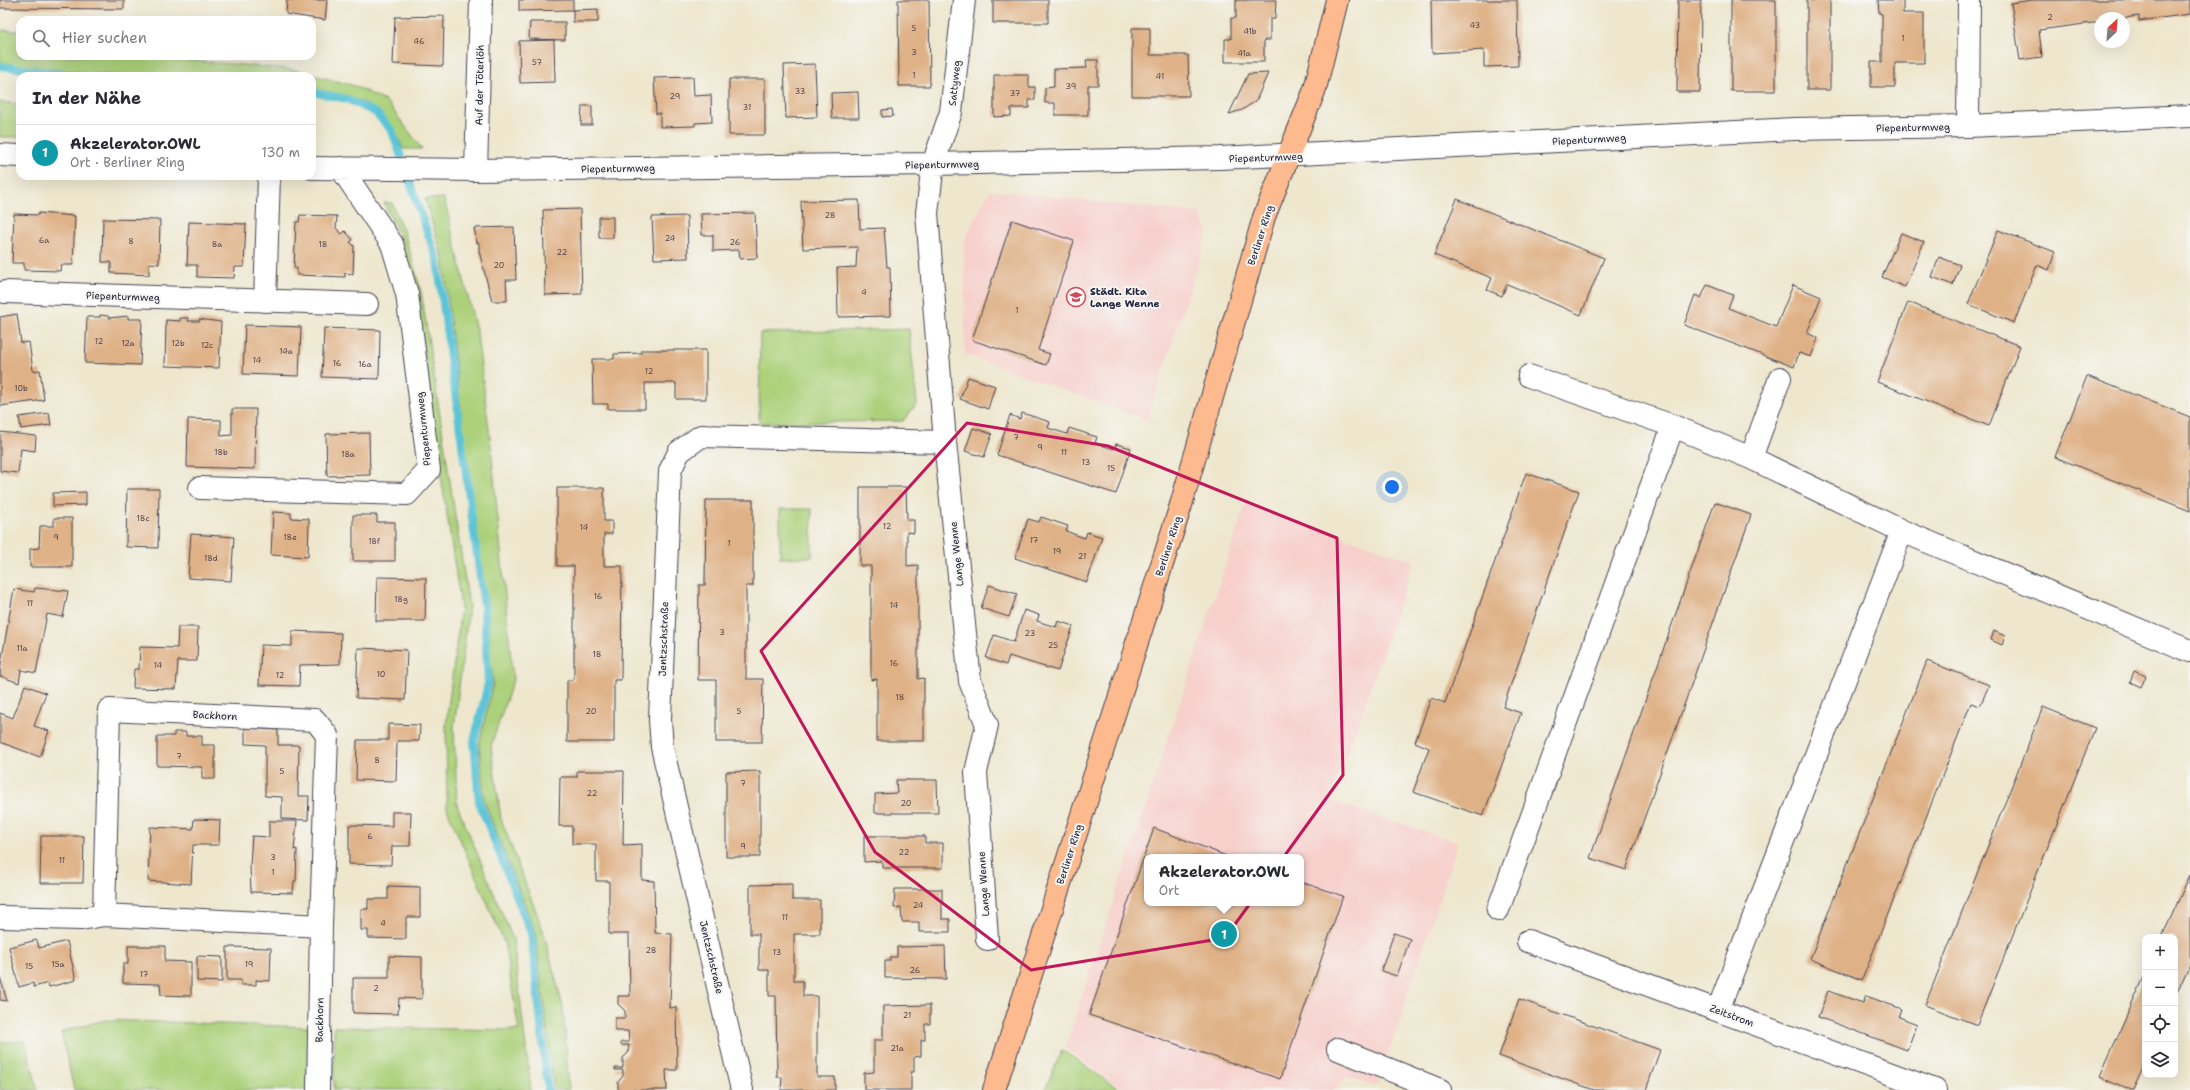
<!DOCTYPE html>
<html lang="de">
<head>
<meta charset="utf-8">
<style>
	:root { --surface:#fff; --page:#f7f7f7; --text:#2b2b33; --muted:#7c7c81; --line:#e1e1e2; --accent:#d1495b }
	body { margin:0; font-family:"Shantell Sans",sans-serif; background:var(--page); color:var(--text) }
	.controls { position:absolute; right:12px; bottom:12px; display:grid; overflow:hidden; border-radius:8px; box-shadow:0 4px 16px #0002 }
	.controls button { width:36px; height:36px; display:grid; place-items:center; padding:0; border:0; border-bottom:1px solid var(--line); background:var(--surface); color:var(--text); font:20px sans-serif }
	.compass { position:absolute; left:2094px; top:12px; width:36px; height:36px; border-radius:50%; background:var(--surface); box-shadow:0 4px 16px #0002; rotate:26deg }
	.you { position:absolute; left:1392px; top:487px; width:14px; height:14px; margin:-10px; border:3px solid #fff; border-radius:50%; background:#1a73e8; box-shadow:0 0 0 6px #1a73e833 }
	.badge { display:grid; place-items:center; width:26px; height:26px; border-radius:50%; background:var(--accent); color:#fff; font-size:13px; font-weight:700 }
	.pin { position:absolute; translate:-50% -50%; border:2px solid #fff; box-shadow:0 1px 4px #0006 }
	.popup { position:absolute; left:1144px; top:854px; width:160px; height:52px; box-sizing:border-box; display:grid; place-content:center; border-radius:8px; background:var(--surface); filter:drop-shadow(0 1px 3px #0005); font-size:13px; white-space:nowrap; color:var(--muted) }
	.popup b { font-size:15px; color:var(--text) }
	.popup::after { content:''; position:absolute; left:50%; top:100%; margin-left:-8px; border:8px solid transparent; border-top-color:var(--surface) }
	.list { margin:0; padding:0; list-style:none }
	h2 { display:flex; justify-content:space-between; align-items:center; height:52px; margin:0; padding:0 16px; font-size:17px }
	h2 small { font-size:13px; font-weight:400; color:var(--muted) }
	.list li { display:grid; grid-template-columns:26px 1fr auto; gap:12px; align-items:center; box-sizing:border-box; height:56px; padding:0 16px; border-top:1px solid var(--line) }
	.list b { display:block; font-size:15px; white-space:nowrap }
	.list p { margin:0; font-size:13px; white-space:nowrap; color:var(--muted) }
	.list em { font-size:13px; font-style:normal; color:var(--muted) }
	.icon { flex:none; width:22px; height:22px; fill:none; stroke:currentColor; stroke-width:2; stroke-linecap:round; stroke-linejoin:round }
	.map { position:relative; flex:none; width:2190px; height:1090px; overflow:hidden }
	.search { position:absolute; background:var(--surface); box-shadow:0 4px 16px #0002; left:16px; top:16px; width:300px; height:44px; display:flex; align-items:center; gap:10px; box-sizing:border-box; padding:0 14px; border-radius:12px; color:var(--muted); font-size:15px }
	.panel { position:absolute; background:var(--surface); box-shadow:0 4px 16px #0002; left:16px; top:72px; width:300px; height:108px; border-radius:12px }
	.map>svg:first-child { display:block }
</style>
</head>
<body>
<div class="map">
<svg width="2190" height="1090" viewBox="0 0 2190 1090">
	<rect width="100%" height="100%" fill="#f6f6f2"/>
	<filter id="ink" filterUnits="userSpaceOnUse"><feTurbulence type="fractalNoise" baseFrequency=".025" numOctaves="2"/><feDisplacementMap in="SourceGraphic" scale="8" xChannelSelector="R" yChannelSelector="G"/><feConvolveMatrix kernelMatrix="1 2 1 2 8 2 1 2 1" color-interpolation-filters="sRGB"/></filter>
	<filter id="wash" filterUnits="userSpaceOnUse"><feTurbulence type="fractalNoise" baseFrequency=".012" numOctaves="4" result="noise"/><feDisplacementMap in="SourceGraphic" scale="16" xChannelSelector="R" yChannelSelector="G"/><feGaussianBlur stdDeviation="0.9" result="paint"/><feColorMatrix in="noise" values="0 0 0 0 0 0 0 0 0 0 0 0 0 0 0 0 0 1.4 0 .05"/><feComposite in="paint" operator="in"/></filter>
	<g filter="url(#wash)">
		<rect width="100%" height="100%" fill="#eee7ce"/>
		<!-- built -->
		<path fill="#f7d0cc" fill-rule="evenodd" d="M990 190 1200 213 1208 233 1147 420 965 354 964 241Z
			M1246 503 1414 561 1360 719 1328 800 1458 842 1378 1086 1346 1076 1336 1090H1124L1065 1048ZM1147 857H1301V903H1147Z"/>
		<!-- green -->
		<path fill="#acd17a" stroke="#677a5a" d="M0 30 20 31V56H139L291 69 355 86 387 102 422 149H403C385 103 357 97 312 89V76H117L0 63Z
			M0 102 20 104V137H0Z
			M444 198 477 334 491 445 513 680 491 746 501 819 543 930 563 1007 569 1090H554L535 931 484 801 479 744 493 684 443 259 425 199Z
			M384 203H392L405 235 421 291 469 606 454 728 457 805 513 939 531 1090H334V1027L519 1030 504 942 447 809 446 724 461 607 440 470 416 293 400 237Z
			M909 329 917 404 903 421 759 423 760 333Z
			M780 509H812V557L780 558Z
			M105 1020 309 1027 307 1090H74L61 1032Z
			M25 1041 38 1090H0V1042Z
			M1062 1050 1120 1090H1045Z"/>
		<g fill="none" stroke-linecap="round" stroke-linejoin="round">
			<!-- stream -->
			<path stroke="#5bc4d7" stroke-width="8" d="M0 66 78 76
				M312 92 347 99 376 113 392 131 437 260 484 607 488 684 474 741 479 802 531 933 548 1090"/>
		</g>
		<g id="blocks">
			<!-- building -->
			<path fill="#dfb186" d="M0 0H124V9L0 8Z
				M287 0H327L325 20 286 14Z
				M519 0H573V10L519 11Z
				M898 0H929L930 86H899Z
				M993 0H1048V23H993Z
				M1236 0H1276L1275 19H1270V40H1264V62H1225V39H1231V18H1236Z
				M1431 0H1517L1518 66 1484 67V50L1432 53Z
				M1678 0H1701L1700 92H1677Z
				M1731 0H1776V91H1731Z
				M1807 0H1830V90H1807Z
				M1878 0H1903V13H1924V63H1895V87H1871V62H1882V14L1879 13Z
				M2032 0H2190V14L2139 21V16L2124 18H2100V22L2039 30 2042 57 2020 60 2011 3Z
				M598 9V22H573V10Z
				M444 16 443 66 393 64 395 17Z
				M530 22H565V40L529 39Z
				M1132 28H1150V55H1188L1189 96H1132Z
				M554 40 555 82 520 83 519 41Z
				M1086 60H1098V85H1088V115H1055V103H1045V88L1054 87V69L1087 68Z
				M815 64 817 117 786 118 784 65Z
				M1268 73 1256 101 1242 110 1229 114 1248 74Z
				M994 75H1029V87H1035V100H1029V108H1011V116L994 117Z
				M693 77 694 96 711 95 712 122 695 123V126L660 127V113L656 114 654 78Z
				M729 79H765V135H729Z
				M858 92 859 118H832L831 93Z
				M582 106H592V125H581Z
				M892 109 893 116 882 117V110Z
				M1457 199 1604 258 1581 315 1507 284 1502 296 1487 290 1492 278 1434 255Z
				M859 200 860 229 884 228 887 267H890L891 316 838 317 837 268 856 267 857 247 803 249 801 201Z
				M580 209 582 294 545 295 543 210Z
				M39 213 75 216 73 265H61L60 271 24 270V263H12L14 214 38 215Z
				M755 213 757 258 740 259 739 250 713 251V235H702L701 214Z
				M300 215 337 216 336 228 342 234 345 231 353 240 350 242 354 246 353 274 345 273V277L297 275V268H294L296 222H299Z
				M687 216 688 258 654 259 652 217Z
				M599 217H613V238H599Z
				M103 219 160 220 159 264 149 263V275L111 273V262H102Z
				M1012 220 1074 241 1038 350 1050 354 1046 365 972 340Z
				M189 222 246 224 244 267H235L234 278 197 277V265H187Z
				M514 227 516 280H506L507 301H492L479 251V243H477L474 228Z
				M1998 230 2055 252 2049 270 2037 265 2014 323 1968 304Z
				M1901 233 1924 242 1905 287 1882 277Z
				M1939 257 1960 265 1953 285 1932 277Z
				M1707 285 1733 295 1728 308 1776 327 1793 285 1821 297 1807 333 1818 338 1811 357 1799 353 1794 367 1684 325 1695 295 1701 298Z
				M1908 302 2020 346 1989 426 1877 382Z
				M17 314 21 343 29 342 33 371 40 370 44 400 0 406V317Z
				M100 315 108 316 109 318 128 316V319H142L140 365 85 363 87 317H100Z
				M180 318H188V321H200L199 319 221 322 219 368 165 366 166 320 180 321Z
				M245 325 301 327 299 376 243 374Z
				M324 328 380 330 379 379 322 377Z
				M641 350H706V399H676V383H645V409H608V404H593L592 359H614V354L641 353Z
				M2087 376 2190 417V511L2055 457Z
				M968 377 995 386 988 409 960 399Z
				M232 409H256L255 469 187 467 188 419 221 420V436L232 435Z
				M49 413 51 425 21 429 19 417Z
				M1022 413 1050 422 1048 428 1067 434 1069 428 1097 437 1095 443 1114 449 1116 444 1131 448 1116 494 997 455 1010 415 1020 419Z
				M973 428 992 434 984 457 965 451Z
				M0 432 36 436 35 451 21 449 18 473 0 471Z
				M369 433 370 475 327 476 326 434Z
				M1526 473 1579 491 1503 707 1521 713 1483 816 1413 792 1429 748 1415 742 1431 698 1445 703Z
				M860 487H906L907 520H914V533L907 532V566L918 565V679L924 678V741H877V679L871 680V566H860Z
				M557 488H604V521H612V534H604V566H622L621 680H614V742H567V680H574V566H557Z
				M127 489H159L158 548 126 547Z
				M86 492V505L53 506V493Z
				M706 500H753V586H746V679H763L762 742H716V680H698L699 585H705Z
				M1715 502 1751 515 1626 870 1590 858Z
				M273 512 291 513V518L309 519 308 557 271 555Z
				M353 515H377V522H395V561H353Z
				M1041 517 1068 526 1066 531 1076 535 1085 538 1087 532 1102 537 1087 582 1015 558 1028 519 1039 522Z
				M54 518H72V567H30V549L39 548 40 526H54Z
				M191 534 234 537 231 581 188 578Z
				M377 577 426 578 425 621H376Z
				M989 585 1017 594 1009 617 981 608Z
				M35 588 68 591 63 617 47 614 36 673 21 670 19 683 0 676 1 663 14 589 34 592Z
				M1024 610 1039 615 1037 621 1046 624 1056 627 1058 621 1073 626 1058 671 1009 656 1006 665 986 658 994 635 1014 642Z
				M178 627H198L197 661H178L176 689 133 688 134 669H139L140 647 177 648Z
				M292 631 341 633 340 664 300 665 299 686 259 685 261 645 292 646Z
				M1994 631 2005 636 2002 645 1991 640Z
				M358 648 407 650 405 700 356 698Z
				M1927 661 1989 685 1980 706 1971 703 1862 980 1810 959Z
				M2134 671 2146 676 2141 687 2130 682Z
				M25 685 46 693 34 726 49 731 40 757 0 742V713L13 718Z
				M2043 707 2095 728 1977 1025 1925 1005Z
				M388 724 420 725 419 741H397L396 781 356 780 357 740H388Z
				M245 728 278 730V745H299L298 796H309L308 820 282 819V797L265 796V745L245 744Z
				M174 732H186V736H202V745H215V779H202V767L157 766V736H174Z
				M577 771H624L623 845 642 844V880L654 881 655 933 672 934 670 1008 676 1007 677 1070H666L667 1090H618V1082L623 1076V1070H615V1068H623V1058L628 1053 629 1045H621V1042H629L628 1031H615V1018H625V1011L618 1004V996H630L629 934H609V881H596V844H572V826H559L560 777H577Z
				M760 771V857H726V772Z
				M896 780H937L938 813H875V794L897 793Z
				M392 812H411L410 846H392L391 865 349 864V825L392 826Z
				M194 819 220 820 219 845H193L191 884 148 881 150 827 193 829Z
				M269 821H297L294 850 297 849 296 881H294L293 893 251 892 250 864 252 836 269 837Z
				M1154 828 1229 857H1147V903H1301V882L1343 896 1280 1079 1089 1015Z
				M41 836H84L83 883H40Z
				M864 836H925V843H943V868H882V861L864 862Z
				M2190 875V964L2175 997V937H2162Z
				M792 884V900H820V934H794V981H803V996H817V1077H835V1090H781L782 1077H777L776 996H769V970H759V934H750V885Z
				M388 886 420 887V917H406V939L368 938V930H361V909H368V899H388Z
				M895 889H942V919H950V932H919V922H902L901 907 894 908Z
				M1394 933 1410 939 1397 976 1381 971Z
				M37 940 39 948 67 941 76 980 49 987 48 983 34 987 33 983 19 987 9 947Z
				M128 946H165V961L191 962V996L161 995 160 984 123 983V964H128Z
				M945 946 946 979 885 978V961H890V957H897V947Z
				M227 947 271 948 270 981 256 980V985H241V980H227Z
				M197 956 222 957V982L197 981Z
				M389 956 422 957V999L399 998 398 1014 353 1013V978H389Z
				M2145 975V1064L2133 1090H2130L2100 1076Z
				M0 977 7 1001 0 1000Z
				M1828 991 1863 1003 1866 996 1902 1009 1899 1017 1917 1024 1907 1050 1818 1017Z
				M1519 999 1660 1050 1646 1090H1594L1499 1056Z
				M930 1005V1024H925V1040H921V1056L914 1057V1072H911V1090H864V1073L874 1072V1040H883V1006Z"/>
		</g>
	</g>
	<g filter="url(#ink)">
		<use href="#blocks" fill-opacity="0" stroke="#414051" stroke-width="1"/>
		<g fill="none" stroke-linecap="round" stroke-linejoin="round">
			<defs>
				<path id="minor" d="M964 0 951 112 933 164 927 213 945 442 970 681 987 725 976 772 987 939
					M1968 126 1969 0
					M0 155 20 156
					M312 168 476 170 933 164 1220 158 1794 129 1968 126 2190 116
					M476 170 481 0
					M5 292 367 304
					M265 301 269 176
					M1529 376 1673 426 1751 458 1902 531 2190 651
					M1751 458 1780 378
					M200 488 407 494 429 470 407 294 392 244 341 168
					M1498 910 1673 426
					M0 917 81 919 104 915
					M1528 941 1935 1090
					M1718 1010 1902 531
					M1338 1049 1440 1090
					M318 1090 321 926 327 735 315 720 109 710 104 915 321 926
					M742 1090 662 747 660 720 670 471 679 452 701 436 945 442"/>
				<path id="major" d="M994 1090 1181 505 1264 217 1315 89 1337 0"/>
			</defs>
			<!-- minor casing -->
			<use href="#minor" stroke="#414051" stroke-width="24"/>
			<!-- major casing -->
			<use href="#major" stroke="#414051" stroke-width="24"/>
			<!-- minor -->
			<use href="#minor" stroke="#fff" stroke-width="22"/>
			<!-- major -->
			<use href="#major" stroke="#fcba8e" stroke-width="22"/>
		</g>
	</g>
	<!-- marked area -->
	<path fill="none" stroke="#c2185b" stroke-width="3" stroke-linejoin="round" d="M967 423 1108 446 1337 538 1343 775 1225 938 1031 970 875 852 761 651Z"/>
	<!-- icons -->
	<defs>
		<symbol id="school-ring" viewBox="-11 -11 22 22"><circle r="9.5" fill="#f6f6f2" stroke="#d1495b" stroke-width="1.5"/><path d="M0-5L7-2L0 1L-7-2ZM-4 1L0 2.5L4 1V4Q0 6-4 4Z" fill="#d1495b"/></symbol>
	</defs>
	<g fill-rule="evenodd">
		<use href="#school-ring" x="1065" y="286" width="22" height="22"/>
	</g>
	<g text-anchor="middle" stroke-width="4" stroke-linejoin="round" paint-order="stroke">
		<!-- number labels -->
		<g font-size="8" fill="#51464e">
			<text x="2050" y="20">2</text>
			<text x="1475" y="28">43</text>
			<text x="914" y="31">5</text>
			<text x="1250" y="34">41b</text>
			<text x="1903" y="41">1</text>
			<text x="419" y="44">46</text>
			<text x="914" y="55">3</text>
			<text x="1244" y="56">41a</text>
			<text x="537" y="65">57</text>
			<text x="914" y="78">1</text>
			<text x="1160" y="79">41</text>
			<text x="1071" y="89">39</text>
			<text x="800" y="94">33</text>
			<text x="1015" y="96">37</text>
			<text x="675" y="99">29</text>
			<text x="747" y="110">31</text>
			<text x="830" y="218">28</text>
			<text x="670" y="241">24</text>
			<text x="44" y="243">6a</text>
			<text x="131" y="244">8</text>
			<text x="735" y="245">26</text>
			<text x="217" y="247">8a</text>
			<text x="323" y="247">18</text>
			<text x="562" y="255">22</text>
			<text x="499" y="268">20</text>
			<text x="864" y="295">4</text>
			<text x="1017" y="313">1</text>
			<text x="99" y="344">12</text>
			<text x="128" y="346">12a</text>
			<text x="178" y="346">12b</text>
			<text x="207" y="348">12c</text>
			<text x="286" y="354">14a</text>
			<text x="257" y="363">14</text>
			<text x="337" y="366">16</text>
			<text x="365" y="367">16a</text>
			<text x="649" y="374">12</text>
			<text x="21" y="391">10b</text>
			<text x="1016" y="440">7</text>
			<text x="1040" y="450">9</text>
			<text x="221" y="455">18b</text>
			<text x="1064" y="455">11</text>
			<text x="348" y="457">18a</text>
			<text x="1086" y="465">13</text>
			<text x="1111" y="471">15</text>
			<text x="143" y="521">18c</text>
			<text x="887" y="529">12</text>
			<text x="584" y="530">14</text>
			<text x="56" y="540">9</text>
			<text x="290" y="540">18e</text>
			<text x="1034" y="543">17</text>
			<text x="374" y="544">18f</text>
			<text x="729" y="546">1</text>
			<text x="1057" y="554">19</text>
			<text x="1082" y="559">21</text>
			<text x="211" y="561">18d</text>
			<text x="598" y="599">16</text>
			<text x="401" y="602">18g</text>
			<text x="30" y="606">11</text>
			<text x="894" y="608">14</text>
			<text x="722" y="635">3</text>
			<text x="1030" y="636">23</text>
			<text x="1053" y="648">25</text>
			<text x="22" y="651">11a</text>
			<text x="597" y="657">18</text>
			<text x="894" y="666">16</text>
			<text x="158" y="668">14</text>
			<text x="381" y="677">10</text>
			<text x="280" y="678">12</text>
			<text x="900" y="700">18</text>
			<text x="591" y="714">20</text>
			<text x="739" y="714">5</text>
			<text x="179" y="759">7</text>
			<text x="377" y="763">8</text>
			<text x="282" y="774">5</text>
			<text x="743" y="786">7</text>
			<text x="592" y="796">22</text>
			<text x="906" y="806">20</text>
			<text x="370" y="839">6</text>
			<text x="743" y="849">9</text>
			<text x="904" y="855">22</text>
			<text x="273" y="860">3</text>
			<text x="62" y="863">11</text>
			<text x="273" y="875">1</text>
			<text x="918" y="908">24</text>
			<text x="785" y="920">11</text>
			<text x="383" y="926">4</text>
			<text x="651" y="953">28</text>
			<text x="777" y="955">13</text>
			<text x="58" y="967">15a</text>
			<text x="249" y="967">19</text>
			<text x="29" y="969">15</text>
			<text x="915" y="973">26</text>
			<text x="144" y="977">17</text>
			<text x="376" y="991">2</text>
			<text x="907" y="1018">21</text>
			<text x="897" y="1051">21a</text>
		</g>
		<!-- street labels -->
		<g font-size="10" fill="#22223b" stroke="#f6f6f2">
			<text transform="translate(954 83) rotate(-84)" y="4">Sattyweg</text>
			<text transform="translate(479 85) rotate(-89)" y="4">Auf der Töterlöh</text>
			<text transform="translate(1913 127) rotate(-1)" y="4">Piepenturmweg</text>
			<text transform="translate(1589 139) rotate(-3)" y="4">Piepenturmweg</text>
			<text transform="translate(1266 157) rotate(-2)" y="4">Piepenturmweg</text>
			<text transform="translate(942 164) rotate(-1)" y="4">Piepenturmweg</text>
			<text transform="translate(618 168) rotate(-1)" y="4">Piepenturmweg</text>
			<text transform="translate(1260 235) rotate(-72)" y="4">Berliner Ring</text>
			<text transform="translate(123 296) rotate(2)" y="4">Piepenturmweg</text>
			<text transform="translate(423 429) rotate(-96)" y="4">Piepenturmweg</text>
			<text transform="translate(1168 546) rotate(-72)" y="4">Berliner Ring</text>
			<text transform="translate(956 554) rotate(-96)" y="4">Lange Wenne</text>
			<text transform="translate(663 639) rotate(-88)" y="4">Jentzschstraße</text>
			<text transform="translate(215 715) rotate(3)" y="4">Backhorn</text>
			<text transform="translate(1069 854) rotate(-72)" y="4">Berliner Ring</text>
			<text transform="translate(983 884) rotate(-94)" y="4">Lange Wenne</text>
			<text transform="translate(712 957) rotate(77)" y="4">Jentzschstraße</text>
			<text transform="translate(1732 1015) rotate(20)" y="4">Zeitstrom</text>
			<text transform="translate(319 1020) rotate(-89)" y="4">Backhorn</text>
		</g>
		<!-- poi labels -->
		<g font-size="10" font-weight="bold" fill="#22223b" stroke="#f6f6f2" text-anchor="start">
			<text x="1090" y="295">Städt. Kita<tspan x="1090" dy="12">Lange Wenne</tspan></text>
		</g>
	</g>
</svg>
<div class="controls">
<button>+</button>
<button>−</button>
<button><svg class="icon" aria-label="locate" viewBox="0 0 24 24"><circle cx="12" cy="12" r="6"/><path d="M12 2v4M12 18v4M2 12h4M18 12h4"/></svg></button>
<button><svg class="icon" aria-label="layers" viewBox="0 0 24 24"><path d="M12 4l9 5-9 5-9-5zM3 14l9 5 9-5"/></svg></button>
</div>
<svg class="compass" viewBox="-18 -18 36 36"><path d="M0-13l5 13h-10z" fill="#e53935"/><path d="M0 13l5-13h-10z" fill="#7c7c81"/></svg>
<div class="you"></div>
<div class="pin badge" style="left:1224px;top:934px;background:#0f9aa8">1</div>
<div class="popup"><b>Akzelerator.OWL</b>Ort</div>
<div class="search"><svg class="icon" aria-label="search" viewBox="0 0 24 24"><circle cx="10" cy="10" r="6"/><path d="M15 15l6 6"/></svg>Hier suchen</div>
<section class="panel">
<h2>In der Nähe<small></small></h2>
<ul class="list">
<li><span class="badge" style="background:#0f9aa8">1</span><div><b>Akzelerator.OWL</b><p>Ort · Berliner Ring</p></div><em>130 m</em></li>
</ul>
</section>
</div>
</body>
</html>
